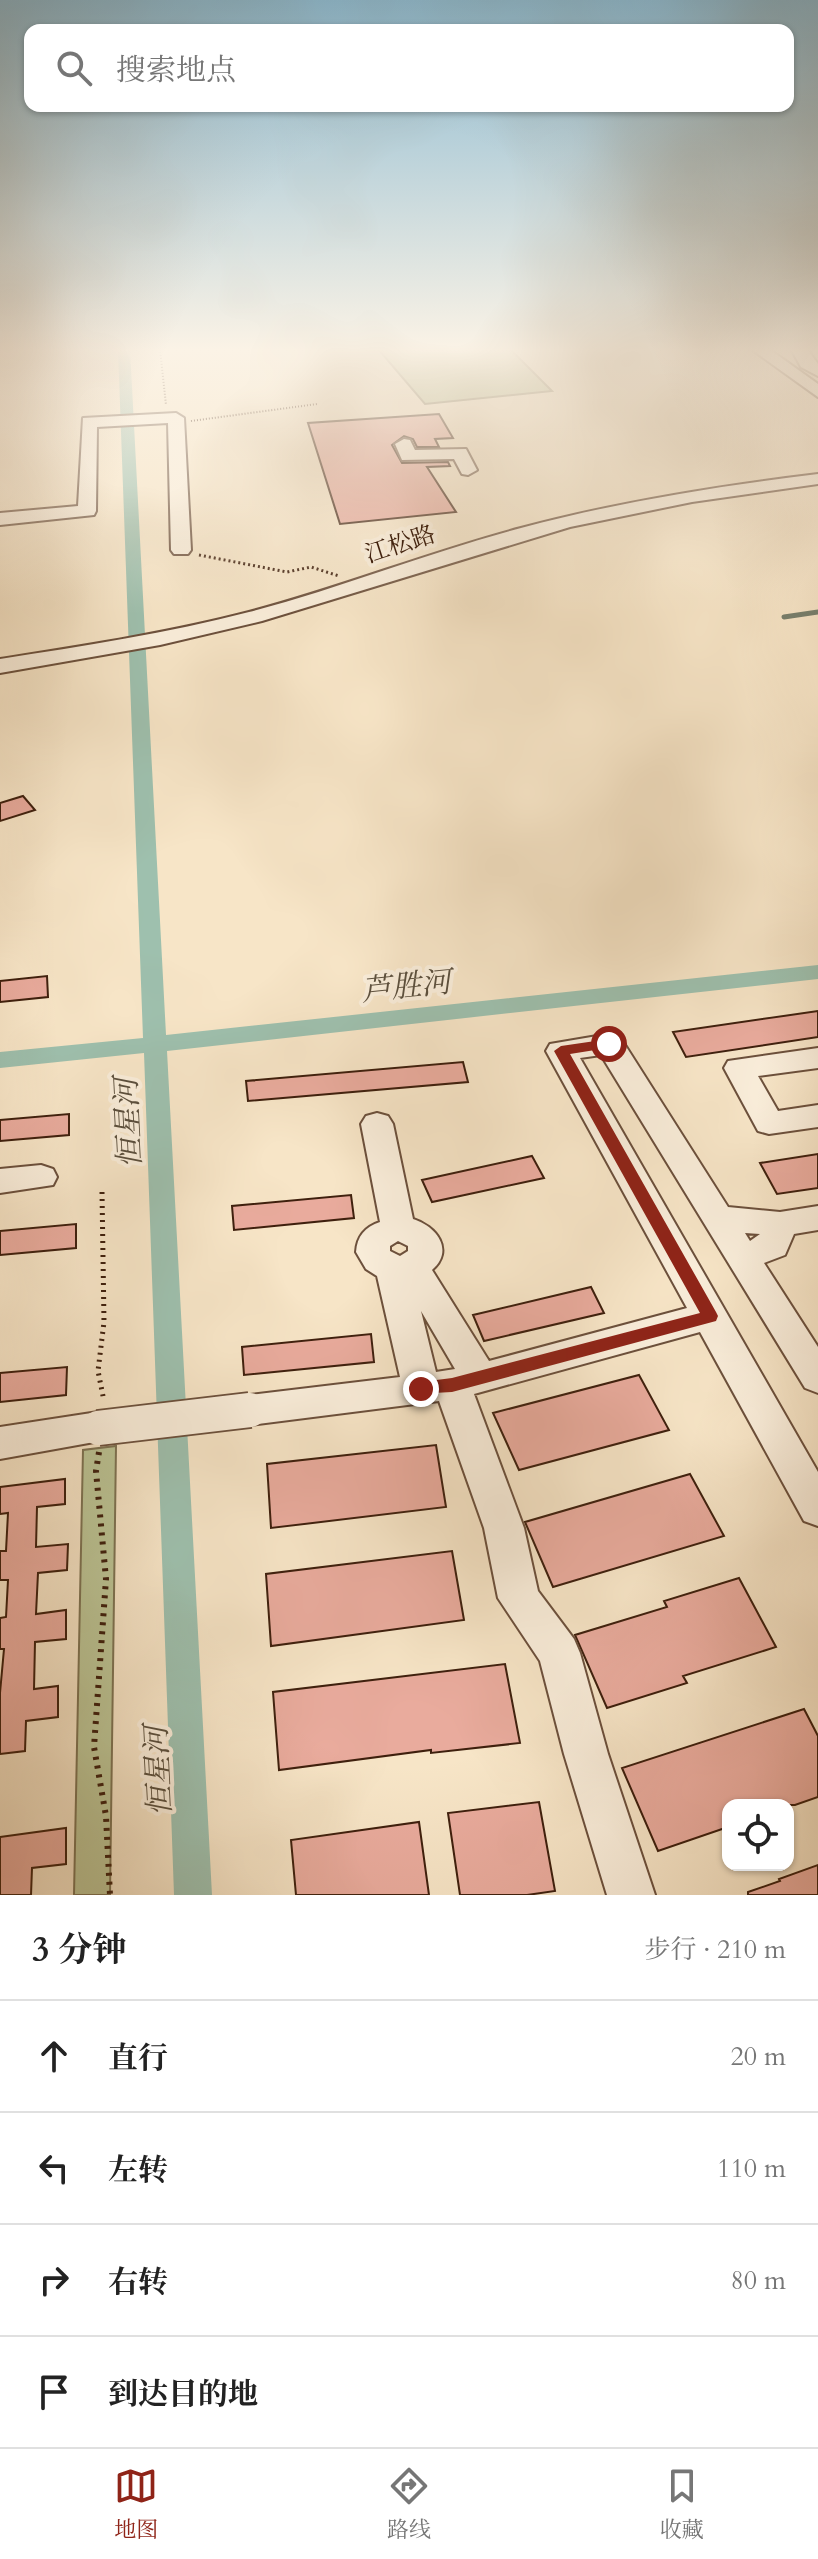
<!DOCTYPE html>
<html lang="zh">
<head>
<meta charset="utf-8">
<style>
	:root { --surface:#fff; --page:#f2f2f2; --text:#222; --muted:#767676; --line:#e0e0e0; --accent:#8f2418 }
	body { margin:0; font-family:Cardo,"Noto Serif SC",serif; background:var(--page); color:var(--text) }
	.controls { position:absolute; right:24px; bottom:24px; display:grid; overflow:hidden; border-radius:16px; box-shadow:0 2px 6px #0004 }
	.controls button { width:72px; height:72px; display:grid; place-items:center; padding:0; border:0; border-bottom:2px solid var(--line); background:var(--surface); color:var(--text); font:40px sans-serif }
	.stop { position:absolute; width:24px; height:24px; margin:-18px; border:6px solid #8f2418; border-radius:50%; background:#fff }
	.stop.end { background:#8f2418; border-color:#fff; box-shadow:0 2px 8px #0008 }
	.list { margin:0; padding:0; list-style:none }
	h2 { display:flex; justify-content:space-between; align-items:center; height:104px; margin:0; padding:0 32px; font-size:34px }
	h2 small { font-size:26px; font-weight:400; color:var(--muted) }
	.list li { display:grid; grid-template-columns:52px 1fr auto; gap:24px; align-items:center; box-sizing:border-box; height:112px; padding:0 32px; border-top:2px solid var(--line) }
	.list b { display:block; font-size:30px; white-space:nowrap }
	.list em { font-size:26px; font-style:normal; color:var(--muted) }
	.icon { flex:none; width:44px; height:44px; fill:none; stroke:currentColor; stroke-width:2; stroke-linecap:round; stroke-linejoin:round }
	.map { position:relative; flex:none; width:818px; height:1895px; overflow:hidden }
	.search { position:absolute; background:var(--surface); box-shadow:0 2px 6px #0004; left:24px; right:24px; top:24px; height:88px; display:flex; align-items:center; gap:20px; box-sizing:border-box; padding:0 28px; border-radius:16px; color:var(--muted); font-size:30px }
	.sheet { height:552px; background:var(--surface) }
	nav { display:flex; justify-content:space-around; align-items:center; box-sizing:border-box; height:112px; border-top:2px solid var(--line); background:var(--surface); font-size:22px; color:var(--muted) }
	nav a { display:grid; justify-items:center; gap:4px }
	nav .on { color:var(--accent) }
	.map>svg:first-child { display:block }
</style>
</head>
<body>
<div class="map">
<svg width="818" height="1895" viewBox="0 0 818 1895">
	<rect width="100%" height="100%" fill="#f7e5c7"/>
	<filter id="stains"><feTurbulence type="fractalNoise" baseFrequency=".0025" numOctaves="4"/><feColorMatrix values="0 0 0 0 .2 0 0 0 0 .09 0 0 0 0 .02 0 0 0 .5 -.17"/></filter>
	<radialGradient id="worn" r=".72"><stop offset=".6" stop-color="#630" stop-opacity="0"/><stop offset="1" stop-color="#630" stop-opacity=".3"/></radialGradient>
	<!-- green -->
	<path fill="#bcc596" stroke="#7d7252" stroke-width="2" d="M378 349H510L552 391 425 404Z
		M116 1446 110 1895H74L83 1450Z"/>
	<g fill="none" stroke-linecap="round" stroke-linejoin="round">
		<!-- stream -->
		<path stroke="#78806e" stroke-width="5" d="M784 617 818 612"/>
		<!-- canal -->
		<path fill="#9ec0ae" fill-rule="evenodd" d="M118 349H130L166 1035 818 965V979L167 1051 212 1895H174L144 1053 0 1068V1052L143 1038Z"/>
	</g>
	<!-- building -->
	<path fill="#e9ab9d" stroke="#3e1f0d" stroke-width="2" d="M439 414 453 438 435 439 439 447H417L413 439 404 436 392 445 402 463 448 462 450 466 427 467 456 512 340 524 308 423Z
		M23 796 35 810 0 821V803Z
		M47 976 48 997 0 1002V981Z
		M818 1011V1037L686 1057 673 1032Z
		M463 1062 468 1082 248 1101 246 1081Z
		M69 1114V1135L0 1141V1120Z
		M818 1154V1188L777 1194 760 1163Z
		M532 1156 544 1178 432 1202 422 1180Z
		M351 1195 354 1218 234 1230 232 1206Z
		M76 1224V1248L0 1255V1231Z
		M591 1287 604 1313 484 1341 473 1315Z
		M371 1334 374 1362 244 1375 242 1347Z
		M67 1367 66 1395 0 1402V1373Z
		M639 1375 669 1430 519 1470 493 1413Z
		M436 1445 446 1507 271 1528 267 1464Z
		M690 1474 724 1536 553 1587 525 1522Z
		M65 1479V1504L37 1507 36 1547 68 1544 67 1570 38 1573 36 1614 66 1610V1639L35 1642 34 1689 58 1686V1717L26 1721 25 1751 0 1754V1693L4 1649H0V1618L6 1617 8 1580H0V1551H6L8 1513 0 1514V1487Z
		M452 1551 464 1620 271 1646 266 1574Z
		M739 1578 776 1647 683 1676 687 1683 607 1708 575 1635 667 1607 664 1601Z
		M505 1664 520 1743 431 1753V1750L279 1770 273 1692Z
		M804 1709 818 1736V1797L795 1805H728V1827L658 1851 622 1768Z
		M539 1802 555 1891 527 1895H460L448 1813Z
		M419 1822 429 1895H296L291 1840Z
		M66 1828V1864L32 1868 31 1895H0V1837Z
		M818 1865V1895H748V1892L780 1881 779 1879Z"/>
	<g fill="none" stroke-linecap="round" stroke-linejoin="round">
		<defs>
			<path id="minor" d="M751 349H769L818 384V397Z
				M791 349H807L818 364V376L801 367Z
				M176 413 184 418 191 550 188 554H174L171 550 168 423 97 427 96 511 94 515 0 525V513L78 506 83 418Z
				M404 439 410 440 415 450 466 449 477 470 468 475 462 474 454 459 402 460 395 444Z
				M818 474V484L692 502 570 527 262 621 160 645 0 673V659C83 646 168 633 249 612 341 588 429 552 521 528 618 502 718 486 818 474Z
				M609 1034 620 1037 728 1207 780 1212 818 1206V1230L794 1234 785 1255 764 1263 818 1347V1393L805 1388 601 1055 580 1058 818 1472V1526L804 1521 700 1332 474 1394 524 1528 538 1591 574 1639 580 1653 608 1754 655 1895H607L564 1754 540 1661 498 1598 484 1528 439 1401 250 1425 237 1421 231 1410 237 1399 250 1395 400 1377 377 1276 366 1269 356 1252C357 1236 365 1227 380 1222L361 1124 366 1116 377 1113 388 1116 393 1124 413 1219C436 1226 455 1250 432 1270L489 1361 687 1308 546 1051 550 1044ZM745 1233 760 1234 750 1241ZM398 1241 408 1246V1251L400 1256 390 1251V1246ZM421 1311 455 1369 436 1372Z
				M818 1048V1068L758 1076 778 1111 818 1105V1127L769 1134 758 1131 724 1068 728 1061Z
				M41 1165 53 1169 57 1177 53 1185 0 1193V1169Z
				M98 1412 111 1417 117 1428 111 1439 0 1459V1427Z"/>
		</defs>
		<!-- minor casing -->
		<use href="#minor" stroke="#6c503c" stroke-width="4"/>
		<!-- path-far3 -->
		<path stroke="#3e1f0d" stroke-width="2" stroke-dasharray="1 2" stroke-linecap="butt" d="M160 349 166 405
			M160 350 172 349
			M191 421 317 404"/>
		<!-- path-far2 -->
		<path stroke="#3e1f0d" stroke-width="3" stroke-dasharray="2 3" stroke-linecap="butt" d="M199 555 287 572 311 567 339 576"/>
		<!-- path-far1 -->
		<path stroke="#3e1f0d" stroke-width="5" stroke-dasharray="2 5" stroke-linecap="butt" d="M102 1192 104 1322 98 1371 104 1401"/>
		<!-- path -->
		<path stroke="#3e1f0d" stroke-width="6" stroke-dasharray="3 6" stroke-linecap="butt" d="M99 1452 96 1471 106 1579 94 1747 106 1816 110 1895"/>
		<!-- minor -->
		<use href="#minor" fill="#faeedb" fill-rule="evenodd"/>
		<defs>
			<path id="minor-bridge" d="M98 1428 250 1410"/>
		</defs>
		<!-- minor-bridge casing -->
		<use href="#minor-bridge" stroke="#6c503c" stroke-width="38" stroke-linecap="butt"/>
		<!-- minor-bridge -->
		<use href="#minor-bridge" stroke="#faeedb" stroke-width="34"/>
	</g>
	<!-- sky -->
	<linearGradient id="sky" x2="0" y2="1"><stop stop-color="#8ab9d1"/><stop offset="0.57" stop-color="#fbf3e6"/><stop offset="1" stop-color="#fbf3e6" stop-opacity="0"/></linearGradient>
	<rect width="818" height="614" fill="url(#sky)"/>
	<!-- route -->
	<path fill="#8f2418" d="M609 1039 614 1040V1047L570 1054 716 1312 718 1316 716 1321 452 1392 415 1394 412 1389 421 1382 452 1378 700 1313 554 1051 561 1046Z"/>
	<g text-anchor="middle" stroke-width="8" stroke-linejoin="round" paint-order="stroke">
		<!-- far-street labels -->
		<g font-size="24" fill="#3e1f0d" stroke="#faeedb">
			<text transform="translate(400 544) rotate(-18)" y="8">江松路</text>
		</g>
		<!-- water labels -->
		<g font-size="30" font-style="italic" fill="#5b4f3d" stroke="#faeedb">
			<text transform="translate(406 986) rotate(-6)" y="10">芦胜河</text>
			<text transform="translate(128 1123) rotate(-93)" y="10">恒星河</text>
			<text transform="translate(158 1771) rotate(-93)" y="10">恒星河</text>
		</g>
	</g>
	<rect width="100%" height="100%" filter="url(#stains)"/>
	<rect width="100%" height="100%" fill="url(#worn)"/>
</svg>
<div class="controls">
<button><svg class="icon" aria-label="locate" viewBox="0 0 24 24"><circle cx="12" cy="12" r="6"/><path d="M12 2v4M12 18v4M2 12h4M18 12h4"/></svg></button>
</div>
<div class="stop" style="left:609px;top:1044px"></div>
<div class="stop end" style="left:421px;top:1389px"></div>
<div class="search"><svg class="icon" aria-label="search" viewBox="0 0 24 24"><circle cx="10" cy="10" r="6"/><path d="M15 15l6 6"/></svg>搜索地点</div>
</div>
<section class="sheet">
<h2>3 分钟<small>步行 · 210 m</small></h2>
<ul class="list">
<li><svg class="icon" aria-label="ahead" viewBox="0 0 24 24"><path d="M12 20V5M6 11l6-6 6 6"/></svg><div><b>直行</b></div><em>20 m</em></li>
<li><svg class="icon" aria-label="left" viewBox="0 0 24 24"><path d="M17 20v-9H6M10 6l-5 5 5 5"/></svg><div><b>左转</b></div><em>110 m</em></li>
<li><svg class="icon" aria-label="right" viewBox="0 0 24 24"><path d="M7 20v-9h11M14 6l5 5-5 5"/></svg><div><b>右转</b></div><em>80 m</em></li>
<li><svg class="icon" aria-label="arrive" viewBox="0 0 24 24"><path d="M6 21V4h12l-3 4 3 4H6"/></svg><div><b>到达目的地</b></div></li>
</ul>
</section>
<nav>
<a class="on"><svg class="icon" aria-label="map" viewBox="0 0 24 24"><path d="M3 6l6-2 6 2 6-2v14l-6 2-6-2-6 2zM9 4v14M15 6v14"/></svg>地图</a>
<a><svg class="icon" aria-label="directions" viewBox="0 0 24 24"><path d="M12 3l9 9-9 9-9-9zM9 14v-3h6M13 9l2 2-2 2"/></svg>路线</a>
<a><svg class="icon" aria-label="saved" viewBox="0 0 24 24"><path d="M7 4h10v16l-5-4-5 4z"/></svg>收藏</a>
</nav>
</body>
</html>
